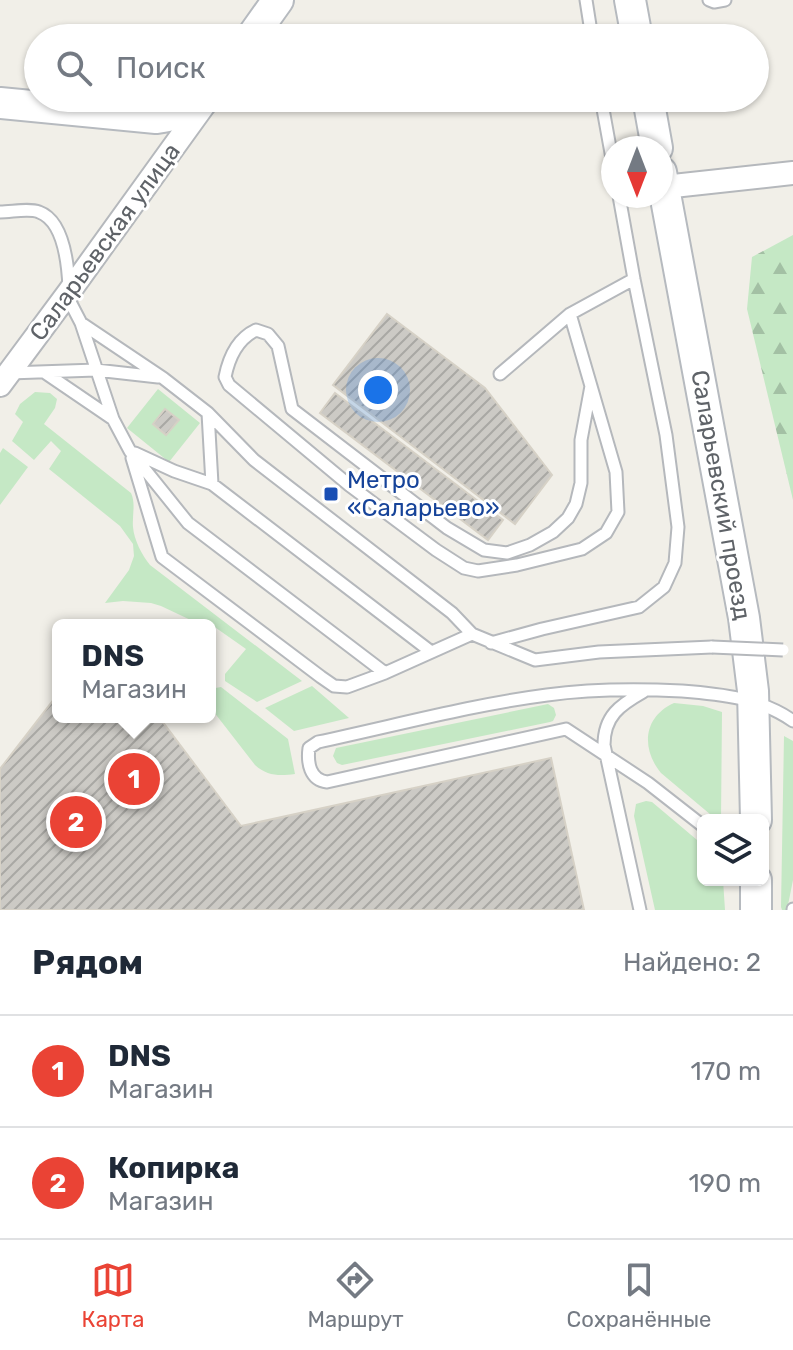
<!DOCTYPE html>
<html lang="ru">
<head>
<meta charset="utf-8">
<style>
	:root { --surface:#fff; --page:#f2f2f3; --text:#1f2937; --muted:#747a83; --line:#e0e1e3; --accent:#ea4335 }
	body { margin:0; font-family:Rubik,sans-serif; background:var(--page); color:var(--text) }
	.controls { position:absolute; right:24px; bottom:24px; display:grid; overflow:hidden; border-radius:12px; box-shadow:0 2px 6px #0004 }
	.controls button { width:72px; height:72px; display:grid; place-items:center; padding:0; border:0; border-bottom:2px solid var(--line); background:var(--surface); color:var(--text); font:40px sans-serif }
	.compass { position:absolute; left:601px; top:136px; width:72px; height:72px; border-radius:50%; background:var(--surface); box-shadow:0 2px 6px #0004; rotate:180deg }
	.you { position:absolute; left:378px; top:390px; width:28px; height:28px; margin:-20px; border:6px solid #fff; border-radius:50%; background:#1a73e8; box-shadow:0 0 0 12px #1a73e833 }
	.badge { display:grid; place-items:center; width:52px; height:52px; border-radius:50%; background:var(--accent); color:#fff; font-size:26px; font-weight:700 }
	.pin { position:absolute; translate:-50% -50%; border:4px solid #fff; box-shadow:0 2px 8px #0006 }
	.popup { position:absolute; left:52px; top:619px; width:164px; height:104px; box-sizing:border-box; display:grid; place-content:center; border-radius:12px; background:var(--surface); filter:drop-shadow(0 2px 6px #0005); font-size:26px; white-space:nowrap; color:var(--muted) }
	.popup b { font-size:30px; color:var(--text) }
	.popup::after { content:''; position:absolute; left:50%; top:100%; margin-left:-16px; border:16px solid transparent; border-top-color:var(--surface) }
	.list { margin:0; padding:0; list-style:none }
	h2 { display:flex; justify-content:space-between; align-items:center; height:104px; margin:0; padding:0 32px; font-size:34px }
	h2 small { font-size:26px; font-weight:400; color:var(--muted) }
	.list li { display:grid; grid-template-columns:52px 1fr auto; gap:24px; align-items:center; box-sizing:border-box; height:112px; padding:0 32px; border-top:2px solid var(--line) }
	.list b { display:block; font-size:30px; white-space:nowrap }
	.list p { margin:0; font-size:26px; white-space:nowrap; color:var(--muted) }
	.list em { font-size:26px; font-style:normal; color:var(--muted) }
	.icon { flex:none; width:44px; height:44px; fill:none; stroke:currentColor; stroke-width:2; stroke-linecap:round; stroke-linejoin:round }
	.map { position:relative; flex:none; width:793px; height:910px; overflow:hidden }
	.search { position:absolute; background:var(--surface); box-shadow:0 2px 6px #0004; left:24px; right:24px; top:24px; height:88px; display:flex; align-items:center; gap:20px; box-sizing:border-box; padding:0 28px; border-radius:44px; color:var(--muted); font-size:30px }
	.sheet { height:328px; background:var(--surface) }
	nav { display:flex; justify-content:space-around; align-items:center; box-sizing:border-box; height:112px; border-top:2px solid var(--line); background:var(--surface); font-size:22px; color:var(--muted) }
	nav a { display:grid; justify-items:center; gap:4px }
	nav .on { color:var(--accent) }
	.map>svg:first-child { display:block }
</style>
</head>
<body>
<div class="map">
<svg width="793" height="910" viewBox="0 0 793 910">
	<defs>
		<pattern id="forest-firs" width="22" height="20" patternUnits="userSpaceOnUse" patternTransform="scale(2)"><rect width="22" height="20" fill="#c5e8c5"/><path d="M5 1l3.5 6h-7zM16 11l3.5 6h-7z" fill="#a3c0a4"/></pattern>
		<pattern id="building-hatch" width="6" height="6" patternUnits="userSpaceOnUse" patternTransform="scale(2)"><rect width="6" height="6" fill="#cccac5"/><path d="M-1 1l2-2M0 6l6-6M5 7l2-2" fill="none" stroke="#a9a8a4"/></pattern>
	</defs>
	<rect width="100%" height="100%" fill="#f1efe8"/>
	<!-- grass -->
	<path fill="#c5e8c5" d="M158 389 200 423 169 462 127 428Z
		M35 392 50 393 57 399 55 408 44 424 131 493C136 504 132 515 133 527 134 540 142 555 150 565L302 681 257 702 225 681V674L246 649 209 623H197L161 606 151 603 123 601 105 603 129 570 134 556 133 544 120 526 49 469 61 451 51 441 34 460 12 441 23 422 15 414 20 404Z
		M3 448 28 467 0 505V453Z
		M312 686 349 718 294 731 265 708Z
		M221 687 288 739 295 774C279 776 267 776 255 765L210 707V689Z
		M674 703 703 706 722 712 721 820H717L661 773C641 749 643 717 674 703Z
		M548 704 554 708 556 715 553 721 550 722 342 765 337 763 333 756 336 748Z
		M784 736 793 741V880L787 910H782L781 907Z
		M646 801 652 802 703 845V880H723L725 910H655L634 816 636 804Z"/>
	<!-- forest -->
	<path fill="url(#forest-firs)" d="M793 235V500L747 309 752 257Z"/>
	<!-- building -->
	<path fill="url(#building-hatch)" stroke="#d6d1c6" stroke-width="2" d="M387 314 485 388 552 475 515 524 333 385Z
		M335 393 503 520 488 540 320 413Z
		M165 409 179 420 166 435 153 424Z
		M58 694V717H159L241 826 551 758 584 910H0V769Z"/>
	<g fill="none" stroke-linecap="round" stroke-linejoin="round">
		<defs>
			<path id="lane" d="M586 0 592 38
				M709 0 714 2 725 0
				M601 98 613 164
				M0 212C12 212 29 208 39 212 64 221 68 265 69 288
				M67 296 81 323 113 419 130 451 188 523 385 673
				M570 314 616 472 618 512 606 533 582 549 517 565 478 571 464 568 436 550 349 485 229 385 225 377C229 357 237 339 256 330L268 334 278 346 292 409 447 528 484 550 507 553 530 545 553 532 568 518 576 504 581 483V440L591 386
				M81 323 163 378 208 413 254 460 452 613 472 634 535 660 599 652 712 647
				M44 372 113 419
				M9 373 96 370 158 377
				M500 374 570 314 634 279
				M208 413 212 484
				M135 453 174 471 212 484 430 651
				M132 458 162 557 321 677 334 686 347 687 385 673 472 634
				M491 643 542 629 639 607 664 587 675 563 678 527 666 435 634 279 619 196
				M703 826 648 783 566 729 327 782C310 780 307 763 309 748L318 742C394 726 470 705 547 695 591 689 638 689 682 691 720 694 761 698 793 721
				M640 910 604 745C604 716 620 705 643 692
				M793 910V909"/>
			<path id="street" d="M664 187 793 173
				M0 385 69 292 206 102"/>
			<path id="secondary" d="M630 0 637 38
				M251 38 278 0
				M648 98 657 148
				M0 103 156 118C174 116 192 111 205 98
				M661 172 744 618 753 691 756 820
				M756 880V910"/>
		</defs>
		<!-- lane casing -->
		<use href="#lane" stroke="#b5b8bc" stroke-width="15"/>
		<!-- street casing -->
		<use href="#street" stroke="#b5b8bc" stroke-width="26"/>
		<!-- secondary casing -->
		<use href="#secondary" stroke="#b6babf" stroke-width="34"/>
		<!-- lane -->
		<use href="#lane" stroke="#fff" stroke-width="11"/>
		<!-- street -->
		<use href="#street" stroke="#fff" stroke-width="22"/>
		<!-- secondary -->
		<use href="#secondary" stroke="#fff" stroke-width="30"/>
		<defs>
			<path id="lane-bridge" d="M712 647 783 650"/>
		</defs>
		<!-- lane-bridge casing -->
		<use href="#lane-bridge" stroke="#b5b8bc" stroke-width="15" stroke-linecap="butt"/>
		<!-- lane-bridge -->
		<use href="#lane-bridge" stroke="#fff" stroke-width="11"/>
	</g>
	<!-- markers -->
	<rect fill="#1a4fb4" stroke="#fff" stroke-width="3" x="323" y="486" width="16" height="16" rx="4"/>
	<g text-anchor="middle" stroke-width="6" stroke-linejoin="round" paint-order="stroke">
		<!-- street labels -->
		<g font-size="24" fill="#5f6368" stroke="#fff">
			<text transform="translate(105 242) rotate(-54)" y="8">Саларьевская улица</text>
			<text transform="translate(721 495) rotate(80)" y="8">Саларьевский проезд</text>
		</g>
		<!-- transit labels -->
		<g font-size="24" fill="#164399" stroke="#fff" text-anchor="start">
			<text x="347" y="488">Метро<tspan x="347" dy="28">«Саларьево»</tspan></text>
		</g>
	</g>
</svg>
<div class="controls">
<button><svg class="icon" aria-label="layers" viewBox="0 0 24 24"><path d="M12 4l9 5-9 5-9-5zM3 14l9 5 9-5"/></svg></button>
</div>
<svg class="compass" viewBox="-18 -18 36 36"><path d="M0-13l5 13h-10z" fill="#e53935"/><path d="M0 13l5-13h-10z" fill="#747a83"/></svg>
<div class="you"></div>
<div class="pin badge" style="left:134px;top:779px">1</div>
<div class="popup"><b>DNS</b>Магазин</div>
<div class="pin badge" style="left:76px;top:822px">2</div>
<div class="search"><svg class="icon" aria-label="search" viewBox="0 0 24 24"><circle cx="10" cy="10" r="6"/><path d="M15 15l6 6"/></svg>Поиск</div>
</div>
<section class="sheet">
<h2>Рядом<small>Найдено: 2</small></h2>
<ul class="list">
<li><span class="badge">1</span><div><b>DNS</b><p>Магазин</p></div><em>170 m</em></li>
<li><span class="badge">2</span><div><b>Копирка</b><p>Магазин</p></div><em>190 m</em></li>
</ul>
</section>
<nav>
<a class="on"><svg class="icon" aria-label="map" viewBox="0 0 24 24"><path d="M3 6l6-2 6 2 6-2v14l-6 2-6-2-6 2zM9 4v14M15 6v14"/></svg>Карта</a>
<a><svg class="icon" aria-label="directions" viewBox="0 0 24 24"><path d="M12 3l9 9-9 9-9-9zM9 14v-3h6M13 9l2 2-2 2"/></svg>Маршрут</a>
<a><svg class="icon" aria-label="saved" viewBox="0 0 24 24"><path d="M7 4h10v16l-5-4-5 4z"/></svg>Сохранённые</a>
</nav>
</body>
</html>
